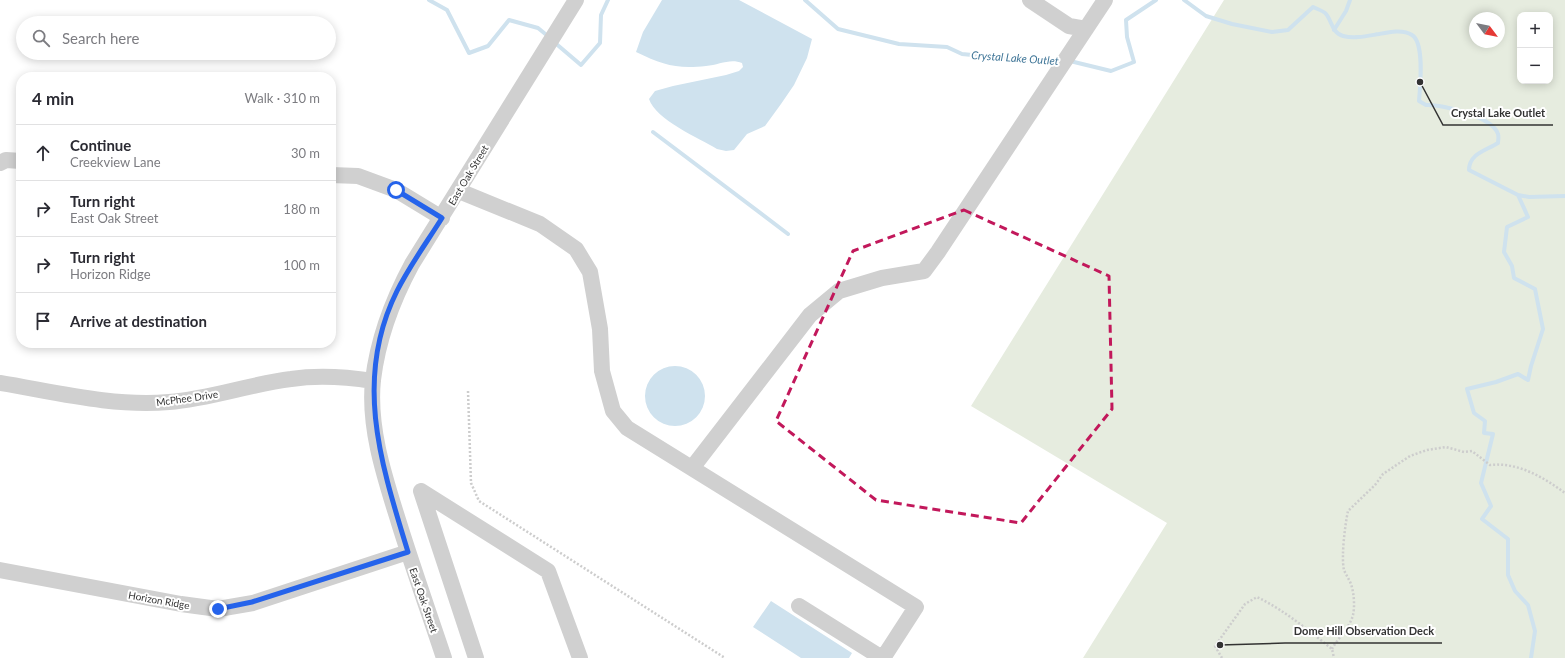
<!DOCTYPE html>
<html lang="en">
<head>
<meta charset="utf-8">
<style>
	:root { --surface:#fff; --page:#f2f2f3; --text:#2b2b33; --muted:#7c7c81; --line:#e1e1e2 }
	body { margin:0; font-family:Lato,sans-serif; background:var(--page); color:var(--text) }
	.controls { position:absolute; right:12px; top:12px; display:grid; overflow:hidden; border-radius:8px; box-shadow:0 2px 10px #0003 }
	.controls button { width:36px; height:36px; display:grid; place-items:center; padding:0; border:0; border-bottom:1px solid var(--line); background:var(--surface); color:var(--text); font:20px sans-serif }
	.compass { position:absolute; left:1469px; top:12px; width:36px; height:36px; border-radius:50%; background:var(--surface); box-shadow:0 2px 10px #0003; rotate:122deg }
	.stop { position:absolute; width:12px; height:12px; margin:-9px; border:3px solid #2563eb; border-radius:50%; background:#fff }
	.stop.end { background:#2563eb; border-color:#fff; box-shadow:0 1px 4px #0008 }
	.list { margin:0; padding:0; list-style:none }
	h2 { display:flex; justify-content:space-between; align-items:center; height:52px; margin:0; padding:0 16px; font-size:17px }
	h2 small { font-size:13px; font-weight:400; color:var(--muted) }
	.list li { display:grid; grid-template-columns:26px 1fr auto; gap:12px; align-items:center; box-sizing:border-box; height:56px; padding:0 16px; border-top:1px solid var(--line) }
	.list b { display:block; font-size:15px; white-space:nowrap }
	.list p { margin:0; font-size:13px; white-space:nowrap; color:var(--muted) }
	.list em { font-size:13px; font-style:normal; color:var(--muted) }
	.icon { flex:none; width:22px; height:22px; fill:none; stroke:currentColor; stroke-width:2; stroke-linecap:round; stroke-linejoin:round }
	.map { position:relative; flex:none; width:1565px; height:658px; overflow:hidden }
	.search { position:absolute; background:var(--surface); box-shadow:0 2px 10px #0003; left:16px; top:16px; width:320px; height:44px; display:flex; align-items:center; gap:10px; box-sizing:border-box; padding:0 14px; border-radius:22px; color:var(--muted); font-size:15px }
	.panel { position:absolute; background:var(--surface); box-shadow:0 2px 10px #0003; left:16px; top:72px; width:320px; height:276px; border-radius:16px }
	.map>svg:first-child { display:block }
</style>
</head>
<body>
<div class="map">
<svg width="1565" height="658" viewBox="0 0 1565 658">
	<rect width="100%" height="100%" fill="#fff"/>
	<!-- green -->
	<path fill="#e6ecdf" fill-rule="evenodd" d="M1224 0H1565V658H1083L1167 523 971 406ZM1520 15H1550V81H1520ZM1475 18H1499V42H1475Z"/>
	<!-- water -->
	<path fill="#cfe2ee" d="M662 0H739L812 39 807 58 794 85 781 104 765 126 747 134 734 150 726 151 717 149C699 138 656 120 649 99L655 91 673 86 726 75 739 71 743 67 742 63C730 58 719 65 706 66 676 69 663 65 636 52L643 32Z
		M645 396a30 30 0 1 1 60 0a30 30 0 1 1-60 0Z
		M771 601 852 653 849 658H801L753 627Z"/>
	<g fill="none" stroke-linecap="round" stroke-linejoin="round">
		<!-- stream -->
		<path stroke="#cfe2ee" stroke-width="4" d="M429 0 447 10 469 53 488 46 509 20 538 28 549 37
			M805 0 838 29 899 44 947 47 962 54 1023 60H1061
			M1184 0 1206 16 1232 24 1272 32 1288 30 1313 7C1317 9 1324 11 1326 14 1332 21 1332 33 1343 36 1355 39 1367 36 1379 34 1389 32 1403 29 1412 35 1425 43 1420 87 1419 101L1426 105C1442 104 1493 117 1498 134 1499 137 1498 141 1498 143 1485 151 1469 154 1469 170L1518 195 1529 197 1565 196
			M1334 30 1346 11 1350 0
			M554 42 581 65 600 43 601 15 608 0
			M1070 61 1111 71 1134 62 1127 37 1126 20 1156 0
			M653 132 788 234
			M1518 195 1528 217 1507 227 1504 252 1512 266 1514 278 1535 289 1543 329 1531 366 1528 380 1518 374 1496 382 1467 389 1474 413 1485 421 1484 433 1493 434 1481 483 1491 506 1482 519 1508 539V575L1515 591 1528 605 1535 631 1531 658"/>
		<!-- path -->
		<path stroke="#cdcdcd" stroke-width="2.5" stroke-dasharray="2 2" stroke-linecap="butt" d="M468 391 471 483 479 501 725 658
			M1332 649C1338 638 1350 627 1353 615 1355 606 1354 593 1351 584 1349 579 1346 575 1344 570 1341 557 1345 525 1348 511L1375 485 1383 474 1410 456 1427 450 1446 447 1464 452 1472 451 1490 465C1518 462 1543 477 1565 493
			M1222 658 1215 646 1245 604 1257 597C1284 610 1308 630 1332 649L1334 658"/>
		<!-- minor -->
		<path stroke="#d0d0d0" stroke-width="16" d="M1030 0 1069 26 1086 29
			M0 163 6 160 21 161
			M331 175 358 176 396 190 442 218
			M459 191 540 224 576 249 590 272 600 329 602 371 613 411 627 428 916 607 883 658
			M0 383C55 392 113 407 169 402 210 399 250 384 291 379 318 375 347 377 373 381
			M692 468 810 315 839 291 882 278 924 271 938 252 1105 0
			M421 491 548 571 580 658
			M421 491 476 658
			M0 570 181 604 218 609 253 603 408 552
			M799 606 882 658
			M444 658C429 613 413 568 399 523 385 478 368 428 373 380 378 338 392 301 412 264L576 0"/>
	</g>
	<g fill="none" stroke-linecap="round" stroke-linejoin="round">
		<!-- route -->
		<path stroke="#2563eb" stroke-width="5" d="M218 609 252 602 408 552C381 464 353 379 397 291 410 265 427 242 442 218L396 190"/>
	</g>
	<!-- marked area -->
	<path fill="none" stroke="#c2185b" stroke-width="3" stroke-dasharray="8 5" stroke-linejoin="round" d="M964 210 1109 276 1112 409 1021 523 876 500 776 421 853 251Z"/>
	<g text-anchor="middle" stroke-width="4" stroke-linejoin="round" paint-order="stroke">
		<!-- street labels -->
		<g font-size="10" fill="#333" stroke="#fff">
			<text transform="translate(468 175) rotate(-59)" y="4">East Oak Street</text>
			<text transform="translate(187 398) rotate(-8)" y="4">McPhee Drive</text>
			<text transform="translate(159 600) rotate(10)" y="4">Horizon Ridge</text>
			<text transform="translate(424 600) rotate(71)" y="4">East Oak Street</text>
		</g>
		<!-- water labels -->
		<g font-size="11" font-style="italic" fill="#3f7597" stroke="#fff">
			<text transform="translate(1015 58) rotate(4)" y="4">Crystal Lake Outlet</text>
		</g>
	</g>
	<!-- callouts -->
	<path fill="none" stroke="#333" stroke-width="1.5" d="M1420 82L1443 125H1553M1220 645L1285 643H1442"/>
	<g fill="#333" stroke="#fff" stroke-width="1.5">
		<circle cx="1420" cy="82" r="4"/>
		<circle cx="1220" cy="645" r="4"/>
	</g>
	<g font-size="11" text-anchor="middle" font-weight="bold" fill="#333" stroke="#fff" stroke-width="4" stroke-linejoin="round" paint-order="stroke">
		<text x="1498" y="117">Crystal Lake Outlet</text>
		<text x="1364" y="635">Dome Hill Observation Deck</text>
	</g>
</svg>
<div class="controls">
<button>+</button>
<button>−</button>
</div>
<svg class="compass" viewBox="-18 -18 36 36"><path d="M0-13l5 13h-10z" fill="#e53935"/><path d="M0 13l5-13h-10z" fill="#7c7c81"/></svg>
<div class="stop" style="left:396px;top:190px"></div>
<div class="stop end" style="left:218px;top:609px"></div>
<div class="search"><svg class="icon" aria-label="search" viewBox="0 0 24 24"><circle cx="10" cy="10" r="6"/><path d="M15 15l6 6"/></svg>Search here</div>
<section class="panel">
<h2>4 min<small>Walk · 310 m</small></h2>
<ul class="list">
<li><svg class="icon" aria-label="ahead" viewBox="0 0 24 24"><path d="M12 20V5M6 11l6-6 6 6"/></svg><div><b>Continue</b><p>Creekview Lane</p></div><em>30 m</em></li>
<li><svg class="icon" aria-label="right" viewBox="0 0 24 24"><path d="M7 20v-9h11M14 6l5 5-5 5"/></svg><div><b>Turn right</b><p>East Oak Street</p></div><em>180 m</em></li>
<li><svg class="icon" aria-label="right" viewBox="0 0 24 24"><path d="M7 20v-9h11M14 6l5 5-5 5"/></svg><div><b>Turn right</b><p>Horizon Ridge</p></div><em>100 m</em></li>
<li><svg class="icon" aria-label="arrive" viewBox="0 0 24 24"><path d="M6 21V4h12l-3 4 3 4H6"/></svg><div><b>Arrive at destination</b></div></li>
</ul>
</section>
</div>
</body>
</html>
